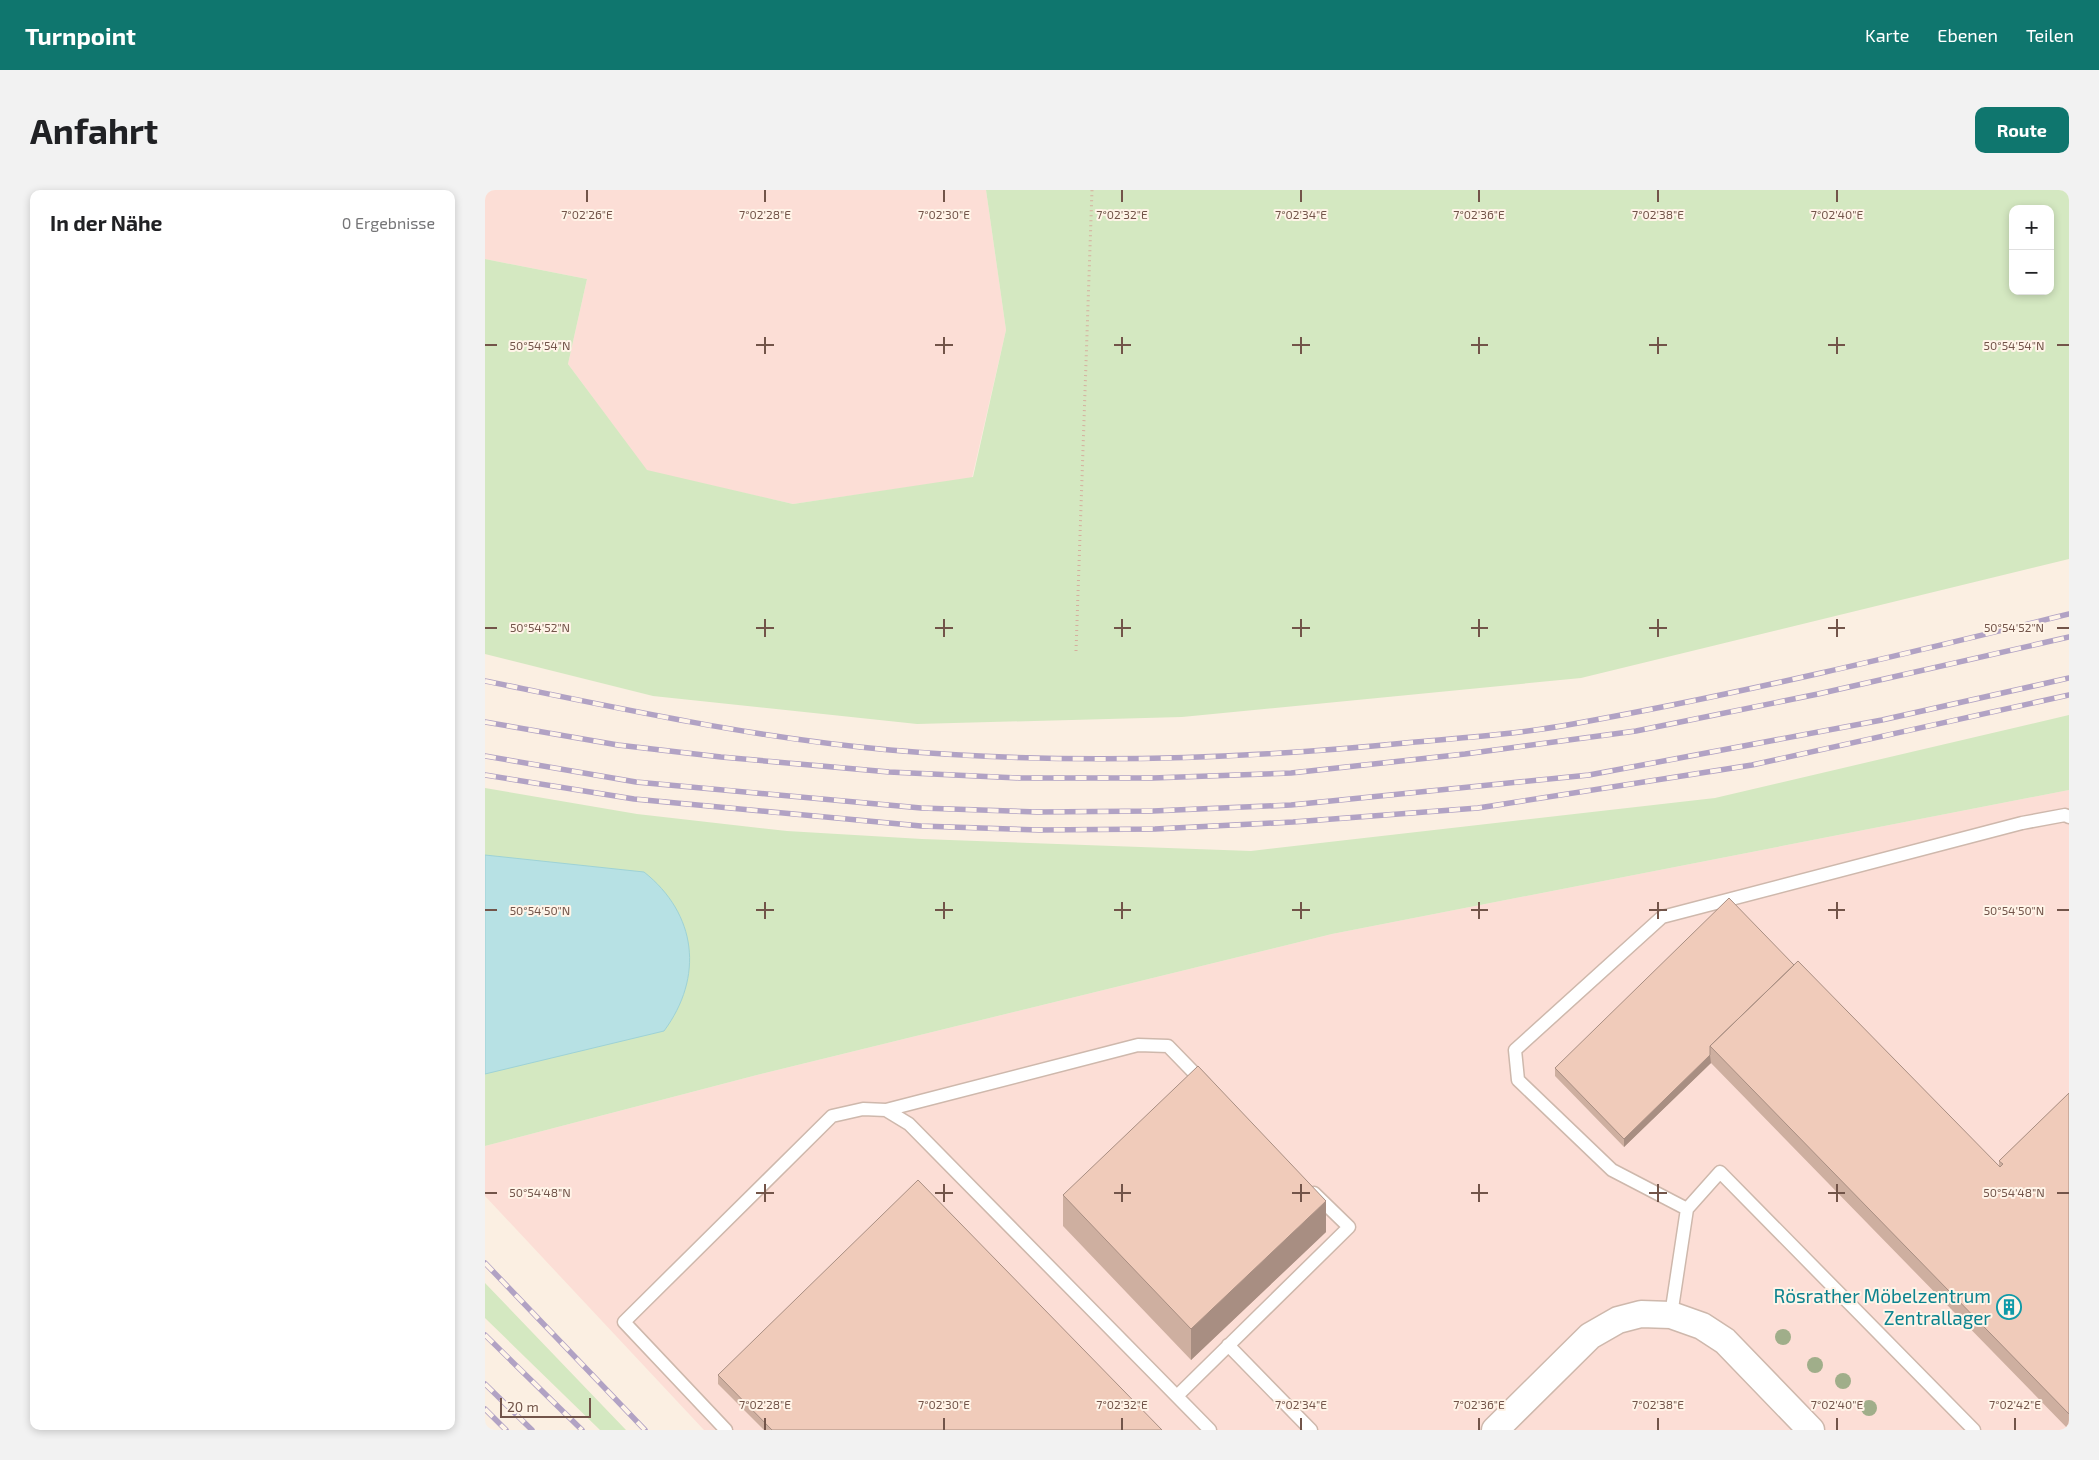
<!DOCTYPE html>
<html lang="de">
<head>
<meta charset="utf-8">
<style>
	:root { --surface:#fff; --page:#f2f2f2; --text:#202124; --muted:#757577; --line:#e0e0e0; --accent:#0f766e }
	body { margin:0; font-family:"Exo 2",sans-serif; background:var(--page); color:var(--text) }
	.controls { position:absolute; right:15px; top:15px; display:grid; overflow:hidden; border-radius:10px; box-shadow:0 2px 8px #0003 }
	.controls button { width:45px; height:45px; display:grid; place-items:center; padding:0; border:0; border-bottom:1px solid var(--line); background:var(--surface); color:var(--text); font:25px sans-serif }
	.scale { position:absolute; left:15px; bottom:12px; width:91px; box-sizing:border-box; padding-left:5px; border:2px solid #725449; border-top:0; font-size:14px; line-height:18px; white-space:nowrap; color:#725449; -webkit-text-stroke:4px #fff4e8; paint-order:stroke }
	.list { margin:0; padding:0; list-style:none }
	h2 { display:flex; justify-content:space-between; align-items:center; height:65px; margin:0; padding:0 20px; font-size:21px }
	h2 small { font-size:16px; font-weight:400; color:var(--muted) }
	.map { position:relative; flex:none; width:1584px; height:1240px; overflow:hidden; border-radius:10px }
	header { display:flex; align-items:center; gap:30px; box-sizing:border-box; height:70px; padding:0 25px; background:var(--accent); color:#fff }
	header strong { font-size:24px }
	nav { display:flex; gap:28px; margin-inline-start:auto; font-size:18px }
	.intro { display:flex; align-items:center; justify-content:space-between; box-sizing:border-box; height:120px; padding:0 30px }
	h1 { margin:0; font-size:35px }
	.button { padding:12px 22px; border-radius:10px; background:var(--accent); color:#fff; font-size:18px; font-weight:700 }
	main { display:flex; gap:30px; padding:0 30px }
	aside { flex:1; background:var(--surface); border-radius:10px; box-shadow:0 2px 8px #0003 }
	.map>svg:first-child { display:block }
</style>
</head>
<body>
<header>
<strong>Turnpoint</strong>
<nav><a>Karte</a><a>Ebenen</a><a>Teilen</a></nav>
</header>
<div class="intro"><h1>Anfahrt</h1><a class="button">Route</a></div>
<main>
<aside>
<h2>In der Nähe<small>0 Ergebnisse</small></h2>
<ul class="list">
</ul>
</aside>
<div class="map">
<svg width="1584" height="1240" viewBox="0 0 1584 1240">
	<rect width="100%" height="100%" fill="#fbefe2"/>
	<!-- commercial -->
	<path fill="#fcded6" d="M0 0H501L521 140 487 288 308 314 162 281 83 174 102 89 0 69Z
		M1584 600V1240H219L0 1006V956L272 885 847 744Z"/>
	<!-- green -->
	<path fill="#d4e8c1" fill-rule="evenodd" d="M501 0H1584V369L1096 488 697 527 432 534 168 506 0 464V69L102 89 83 174 162 280 308 314 488 287 521 140ZM1528 19H1565V101H1528Z
		M1584 525V600L847 744 272 885 0 956V598L152 624 302 641 437 649 766 661 1230 608Z
		M0 1093 141 1240H115L0 1128Z"/>
	<!-- water -->
	<path fill="#b7e1e4" stroke="#9ed2d6" d="M0 665 159 682C212 724 219 787 179 841L0 884Z"/>
	<g fill="none" stroke-linecap="round" stroke-linejoin="round">
		<defs>
			<path id="lane" d="M401 920 653 855 683 856 720 894
				M1202 1019 1235 982 1489 1240
				M1186 1125 1202 1019 1127 980 1033 890 1030 860 1177 727 1537 633 1580 625 1584 627
				M743 1155 826 1240
				M692 1206 864 1037 829 1003
				M241 1240 139 1132 347 926 378 919 401 920 424 934 725 1240"/>
			<path id="street" d="M1010 1240 1105 1146 1133 1130 1156 1124 1186 1125 1217 1136 1240 1151 1326 1240"/>
		</defs>
		<!-- lane casing -->
		<use href="#lane" stroke="#ceb8ac" stroke-width="15"/>
		<!-- street casing -->
		<use href="#street" stroke="#ceb8ac" stroke-width="29"/>
		<!-- path -->
		<path stroke="#d5af9e" stroke-width="3" stroke-dasharray="1 4" stroke-linecap="butt" d="M591 461 607 0"/>
		<!-- lane -->
		<use href="#lane" stroke="#fff" stroke-width="12"/>
		<!-- street -->
		<use href="#street" stroke="#fff" stroke-width="26"/>
		<defs>
			<path id="rail" d="M0 491C134 518 268 548 405 560 577 575 749 570 920 553 976 548 1033 544 1088 534 1255 504 1420 464 1584 424
				M0 532 133 555 236 567 404 582 534 588H668L806 583 980 564 1151 541 1333 504 1584 447
				M0 566 151 592 436 618 552 622 668 621 806 615 1104 585 1397 530 1584 488
				M0 585 149 609 436 636 554 640 670 639 808 632 993 618 1267 575 1584 505
				M0 1073 160 1240
				M0 1145 97 1240
				M0 1194 47 1240
				M0 1219 21 1240"/>
		</defs>
		<!-- rail casing -->
		<use href="#rail" stroke="#b1a2c4" stroke-width="5.5"/>
		<!-- rail -->
		<use href="#rail" stroke="#fff4e8" stroke-width="4" stroke-dasharray="11" stroke-linecap="butt"/>
	</g>
	<!-- trees -->
	<g fill="#a0ae8a">
		<circle cx="1298" cy="1147" r="8"/>
		<circle cx="1330" cy="1175" r="8"/>
		<circle cx="1358" cy="1191" r="8"/>
		<circle cx="1384" cy="1218" r="8"/>
	</g>
	<!-- wall -->
	<path fill="#ceafa0" d="M1309 775 1514 977V971L1584 903V1240L1226 873 1139 957 1070 886V878Z
		M578 1005 841 1042 706 1170 578 1036Z
		M233 1185 677 1240H279L233 1194Z"/>
	<!-- shaded-wall -->
	<path fill="#a88e82" d="M1225 865 1226 873 1139 957V949Z
		M841 1011V1042L706 1170V1139Z"/>
	<!-- building -->
	<path fill="#f0cbba" stroke="#a88e82" d="M1244 708 1309 775 1225 856V865L1139 949 1070 878Z
		M1313 771 1515 977 1518 974 1514 971 1584 903V1224L1225 856Z
		M713 876 841 1011 706 1139 578 1005Z
		M433 990 677 1240H287L233 1185Z"/>
	<!-- ticks -->
	<path fill="none" stroke="#725449" stroke-width="2" d="M102 0V12M280 0V12M459 0V12M637 0V12M816 0V12M994 0V12M1173 0V12M1352 0V12M280 147V164M459 147V164M637 147V164M816 147V164M994 147V164M1173 147V164M1352 147V164M0 155H12M271 155H289M450 155H468M629 155H646M807 155H825M986 155H1003M1164 155H1182M1343 155H1360M1572 155H1584M280 429V447M459 429V447M637 429V447M816 429V447M994 429V447M1173 429V447M1352 429V447M0 438H12M271 438H289M450 438H468M629 438H646M807 438H825M986 438H1003M1164 438H1182M1343 438H1360M1572 438H1584M280 712V729M459 712V729M637 712V729M816 712V729M994 712V729M1173 712V729M1352 712V729M0 720H12M271 720H289M450 720H468M629 720H646M807 720H825M986 720H1003M1164 720H1182M1343 720H1360M1572 720H1584M280 994V1012M459 994V1012M637 994V1012M816 994V1012M994 994V1012M1173 994V1012M1352 994V1012M0 1003H12M271 1003H289M450 1003H468M629 1003H646M807 1003H825M986 1003H1003M1164 1003H1182M1343 1003H1360M1572 1003H1584M280 1228V1240M459 1228V1240M637 1228V1240M816 1228V1240M994 1228V1240M1173 1228V1240M1352 1228V1240M1530 1228V1240"/>
	<!-- icons -->
	<defs>
		<symbol id="building-ring" viewBox="-11 -11 22 22"><circle r="9.5" fill="#fff4e8" stroke="#0f9aa8" stroke-width="1.5"/><path d="M-4-6H4V6H1V3H-1V6H-4ZM-2.5-4.3h1.7v1.8h-1.7ZM.8-4.3h1.7v1.8H.8ZM-2.5-1h1.7V.8h-1.7ZM.8-1h1.7V.8H.8Z" fill="#0f9aa8"/></symbol>
	</defs>
	<g fill-rule="evenodd">
		<use href="#building-ring" x="1510" y="1103" width="28" height="28"/>
	</g>
	<g text-anchor="middle" stroke-width="4" stroke-linejoin="round" paint-order="stroke">
		<!-- culture labels -->
		<g font-size="19" fill="#0d838f" stroke="#fff4e8" text-anchor="end">
			<text x="1506" y="1113">Rösrather Möbelzentrum<tspan x="1506" dy="22">Zentrallager</tspan></text>
		</g>
	</g>
	<g font-size="12" text-anchor="middle" fill="#725449" stroke="#fff4e8" stroke-width="4" stroke-linejoin="round" paint-order="stroke">
		<text x="102" y="29">7°02'26"E</text>
		<text x="280" y="29">7°02'28"E</text>
		<text x="459" y="29">7°02'30"E</text>
		<text x="637" y="29">7°02'32"E</text>
		<text x="816" y="29">7°02'34"E</text>
		<text x="994" y="29">7°02'36"E</text>
		<text x="1173" y="29">7°02'38"E</text>
		<text x="1352" y="29">7°02'40"E</text>
		<text x="55" y="160">50°54'54"N</text>
		<text x="1529" y="160">50°54'54"N</text>
		<text x="55" y="442">50°54'52"N</text>
		<text x="1529" y="442">50°54'52"N</text>
		<text x="55" y="725">50°54'50"N</text>
		<text x="1529" y="725">50°54'50"N</text>
		<text x="55" y="1007">50°54'48"N</text>
		<text x="1529" y="1007">50°54'48"N</text>
		<text x="280" y="1219">7°02'28"E</text>
		<text x="459" y="1219">7°02'30"E</text>
		<text x="637" y="1219">7°02'32"E</text>
		<text x="816" y="1219">7°02'34"E</text>
		<text x="994" y="1219">7°02'36"E</text>
		<text x="1173" y="1219">7°02'38"E</text>
		<text x="1352" y="1219">7°02'40"E</text>
		<text x="1530" y="1219">7°02'42"E</text>
	</g>
</svg>
<div class="controls">
<button>+</button>
<button>−</button>
</div>
<div class="scale">20 m</div>
</div>
</main>
</body>
</html>
